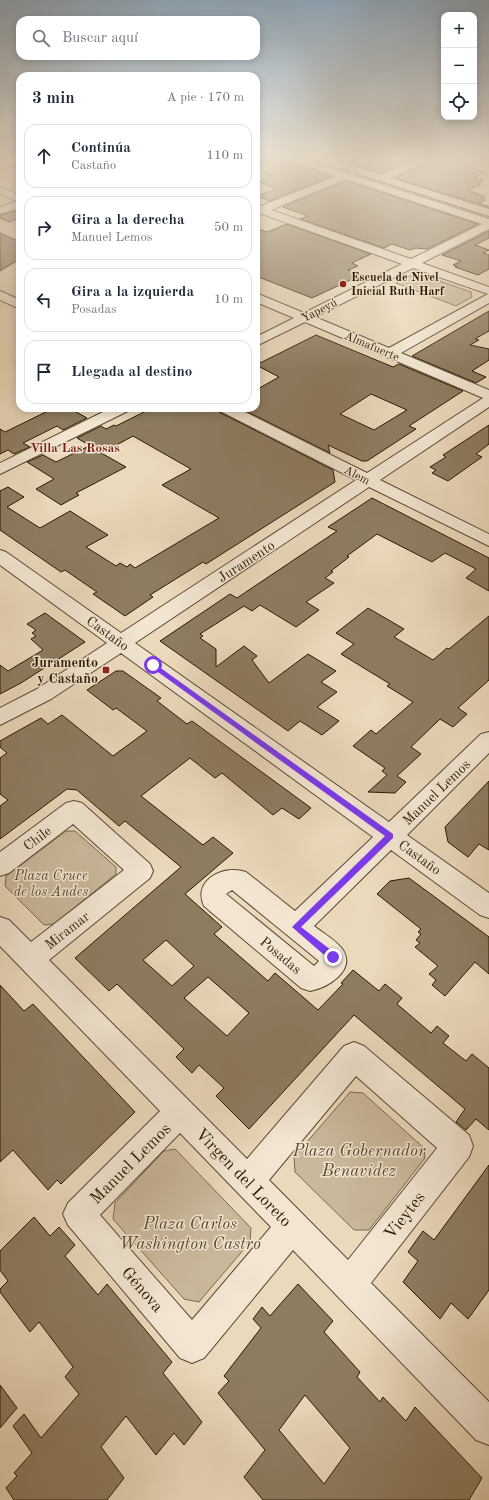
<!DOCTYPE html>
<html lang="es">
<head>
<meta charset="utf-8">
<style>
	:root { --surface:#fff; --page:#f6f6f7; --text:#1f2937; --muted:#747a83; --line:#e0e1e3 }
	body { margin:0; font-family:"Old Standard TT",serif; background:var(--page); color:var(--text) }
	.controls { position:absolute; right:12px; top:12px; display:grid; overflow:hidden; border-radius:8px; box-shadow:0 2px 10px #0003 }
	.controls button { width:36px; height:36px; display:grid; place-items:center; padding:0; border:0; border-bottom:1px solid var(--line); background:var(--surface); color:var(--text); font:20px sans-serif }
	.stop { position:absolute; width:12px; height:12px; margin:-9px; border:3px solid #7c3aed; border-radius:50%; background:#fff }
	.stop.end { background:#7c3aed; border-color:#fff; box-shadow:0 1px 4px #0008 }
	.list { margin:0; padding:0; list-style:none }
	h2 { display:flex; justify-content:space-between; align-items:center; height:52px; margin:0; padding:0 16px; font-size:17px }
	h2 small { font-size:13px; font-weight:400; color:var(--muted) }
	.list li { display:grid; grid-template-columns:26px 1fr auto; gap:12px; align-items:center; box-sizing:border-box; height:64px; margin:0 8px 8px; padding:0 8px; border:1px solid var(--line); border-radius:12px }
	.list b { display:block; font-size:15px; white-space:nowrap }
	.list p { margin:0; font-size:13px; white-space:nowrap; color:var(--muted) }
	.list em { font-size:13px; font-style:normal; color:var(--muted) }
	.icon { flex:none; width:22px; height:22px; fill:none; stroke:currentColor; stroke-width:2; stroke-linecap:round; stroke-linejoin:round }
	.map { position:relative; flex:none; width:489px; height:1500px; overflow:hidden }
	.search { position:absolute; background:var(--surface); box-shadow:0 2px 10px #0003; left:16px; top:16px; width:244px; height:44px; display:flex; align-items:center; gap:10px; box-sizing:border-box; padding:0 14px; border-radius:12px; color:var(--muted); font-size:15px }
	.panel { position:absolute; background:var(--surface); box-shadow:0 2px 10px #0003; left:16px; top:72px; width:244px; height:340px; border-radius:12px }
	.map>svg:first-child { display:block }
</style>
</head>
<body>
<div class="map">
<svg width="489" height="1500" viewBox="0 0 489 1500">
	<rect width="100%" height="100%" fill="#ebd9bb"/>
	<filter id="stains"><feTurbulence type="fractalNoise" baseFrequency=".005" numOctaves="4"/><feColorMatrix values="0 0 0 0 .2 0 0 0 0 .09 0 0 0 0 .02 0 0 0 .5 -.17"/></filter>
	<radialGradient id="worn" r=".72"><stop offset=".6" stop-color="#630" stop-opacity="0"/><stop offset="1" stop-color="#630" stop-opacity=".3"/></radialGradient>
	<!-- green -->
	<path fill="#cab89b" stroke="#7a684e" d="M358 175 489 218V220L356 177Z
		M414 274H420L471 292 472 297 456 306 396 283Z
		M66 831H75L116 867V874L54 924 44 925 5 886 6 876Z
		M350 1092 363 1093 424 1148 425 1158 369 1230H354L295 1172 294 1157Z
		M175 1149 251 1228 250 1242 199 1302 184 1299 113 1219 115 1203 164 1151Z"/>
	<!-- building -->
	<path fill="#8e7c61" stroke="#2a1800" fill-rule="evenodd" d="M257 159H288L291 162 332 176 269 201 257 196 276 189 258 181 272 176 261 173 275 168 256 162Z
		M336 159H416L380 173Z
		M446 159H474L479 163 469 167 485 173 474 177 484 180 479 182 482 184 468 190 485 197 481 198 486 200 479 203 489 207 395 178 428 163V166Z
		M346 181 478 224 427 249 416 248 410 250 392 244 384 248 300 219 308 216 283 207Z
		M20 210V218L9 222 0 218V215Z
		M287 224 371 254 352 263 358 266 348 270 361 275 312 298 256 276V228L267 232Z
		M489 231V238L475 245 489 250 483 253 489 255V269L478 275 455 267 457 266 453 265 461 261 442 255Z
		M0 233 20 242V259L0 271Z
		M489 311V331L475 339 479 340 470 345 489 349V360L472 371 486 377 476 383 412 356Z
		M316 335 393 367 399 364 463 391 409 426 416 429 367 461H362L328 445 330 453 240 408H256V390L279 377 256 365ZM371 394 407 410 374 430 340 414Z
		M54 408H69L87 418 63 430 57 426 23 443 30 447 14 454 8 450 0 454V429L5 432Z
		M152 408H217L219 412 333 470 335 482 206 564 203 562 150 595 153 597 125 616 93 594 97 592 65 570 61 572 0 530V491L8 487 24 497 7 507 40 528 70 511 108 535 86 547 116 566 120 563 127 567 130 564 135 568 219 518 162 485 191 469 133 436 102 453 77 438 101 426 106 429 114 425 116 426Z
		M489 425V444L476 454 482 457 448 481 432 473 436 470 430 467 446 457 443 455Z
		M89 446 126 467 76 493 79 495 61 505 36 489 54 479 27 462 43 455 56 462Z
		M372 498 489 558V591L466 578 476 569 445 553 432 562 377 534 347 556 349 557 331 571 333 572 325 578 334 583 306 602 319 610 296 627 260 605 252 611 244 606 200 634 203 636 200 638 216 649V667L244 646 257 656 252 660 269 683 308 654 336 671 321 682 337 692 317 707 339 721 322 735 300 721 288 731 160 641 230 594 237 598 337 531 328 527Z
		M368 608 404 629 394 637 433 660 447 648 449 649 489 616V680L458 708 467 714 453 727 440 719 411 747 421 754 397 776 406 782 395 793 368 792 387 775 382 771 385 768 353 746 371 730 376 734 413 702 387 686 390 684 341 654 354 644 336 633Z
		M45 613 85 642 21 683 0 694V665L8 671 43 650 31 639 36 636 32 633 36 630 27 624Z
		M116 671H123L161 698 157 701 187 724 192 721 311 808 299 819 282 808 273 815 222 773 215 778 190 758 141 796 203 845 213 837 233 853 185 894 222 927 214 934 268 981 275 973 318 1010 343 984 341 983 353 970 379 991 385 984 402 998 397 1004 431 1033 437 1026 449 1036 443 1043 466 1061 472 1054 489 1068V1130L476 1119 466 1130 456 1122 465 1109 354 1015 249 1129 216 1096 224 1088 199 1065 192 1073 176 1057 184 1049 117 984 109 991 75 958 181 867 125 821 119 826 77 790 67 789 0 839V806L8 800 0 794V758L7 753 0 747V741L41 718 48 724 62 715 113 756 147 731 116 708 113 710 87 690ZM166 940 194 966 172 986 143 960ZM208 977 249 1013 227 1036 184 998Z
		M489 781V850L479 844 468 857 448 842 445 827Z
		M409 878 489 937V974L475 962 445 996 432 985 436 980 429 974 438 966 415 947 420 943 416 940 421 934 418 932 421 929 377 894 390 881Z
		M0 985 24 1011 33 1004 135 1112 61 1184 57 1180 48 1190 13 1150 0 1162Z
		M489 1165V1290L468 1319 451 1303 440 1319 403 1282 418 1261 408 1252 423 1231 434 1240Z
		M34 1217 50 1236 59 1227 75 1245 65 1256 82 1276 98 1295 107 1284 172 1362 163 1373 202 1422 184 1445 174 1433 156 1455 126 1416 101 1447 124 1478 107 1500H14L6 1488 17 1476 14 1473 32 1453 13 1426 24 1414 41 1438 79 1394 65 1377 73 1367 39 1322 30 1332 0 1292V1289L8 1281 0 1270V1251Z
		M298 1284 333 1321 324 1332 360 1372 357 1377 380 1402 383 1397 406 1421 415 1407 482 1478 469 1500H263L244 1477 265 1450 218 1393 229 1381 224 1376 261 1328 253 1319 262 1307 270 1316ZM305 1395 350 1448 324 1484 279 1430Z
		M0 1385 17 1408 0 1428Z"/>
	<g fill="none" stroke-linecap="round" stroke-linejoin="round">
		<defs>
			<path id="minor" d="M16 159H20V164L0 170V164Z
				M289 159H304L346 173 355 172V176L489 219V229L422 263 489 287V303L401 353 489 390V407L380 480 489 534V546L369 487 135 643 389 822 481 734 489 732V753L407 835 489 893V918L480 915 391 850 314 926C323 933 337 941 343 950 356 971 327 988 310 991L301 988 204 906C192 880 224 864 246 872L295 911 373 837 121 653 51 699 0 725V708L37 689 107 643 0 565V550L6 552 121 633 356 480 220 411 218 408H237L367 473 483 398 305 322 256 346V337L294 318 256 302V293L304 313 402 264 262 214 256 215V205L261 206 336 176 291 161ZM346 179 482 224 411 259 271 210ZM413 268 488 294 389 348 315 317ZM232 890 319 961 314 966 226 894Z
				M420 159H434L385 180 381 181 376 178 377 176Z
				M476 159H489V164L478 161Z
				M0 187 20 195V208L0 214V207L17 201 0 194Z
				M0 291 20 300V309L0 300Z
				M111 408H130L128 411 0 474V463Z
				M74 801 82 803 150 864 153 871 150 878 49 960 247 1159 344 1046 354 1042 364 1046 469 1135 473 1146 469 1157 371 1283 489 1402V1445L476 1440 293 1250 204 1358 192 1363 180 1358 68 1225 63 1214 68 1203 160 1111 0 946V917L9 920 31 942 124 870 73 824 9 873 0 876V852L66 803ZM356 1076 437 1148 348 1260 269 1180ZM180 1133 271 1227 192 1320 100 1215Z"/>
			<path id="major" d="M316 159H331L489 209V216L318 161Z"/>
		</defs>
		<!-- minor casing -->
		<use href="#minor" stroke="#5a482f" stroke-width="2"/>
		<!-- major casing -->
		<use href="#major" stroke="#2a1800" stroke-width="2"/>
		<!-- minor -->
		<use href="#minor" fill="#f2e6d3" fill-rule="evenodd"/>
		<!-- major -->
		<use href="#major" fill="#ebd9bb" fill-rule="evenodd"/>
	</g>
	<!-- sky -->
	<linearGradient id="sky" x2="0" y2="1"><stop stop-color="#8fa8bc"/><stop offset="0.43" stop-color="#f6eee0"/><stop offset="1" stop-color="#f6eee0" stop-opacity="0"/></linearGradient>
	<rect width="489" height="369" fill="url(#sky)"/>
	<!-- route -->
	<path fill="#7c3aed" d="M151 664H155L393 834V838L301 927 336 954V960H330L292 927 385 836 151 667Z"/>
	<!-- markers -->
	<g fill="#8f2418" stroke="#f2e6d3" stroke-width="1.5">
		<circle cx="343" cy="284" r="4"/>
		<rect x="102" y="666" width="8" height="8" rx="2"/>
	</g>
	<g text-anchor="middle" stroke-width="3" stroke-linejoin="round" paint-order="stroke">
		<!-- far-poi labels -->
		<g font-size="12" font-weight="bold" fill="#2a1800" stroke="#f2e6d3" text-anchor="start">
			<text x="351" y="281">Escuela de Nivel<tspan x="351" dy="14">Inicial Ruth Harf</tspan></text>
		</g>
		<!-- far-street labels -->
		<g font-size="12" fill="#2a1800" stroke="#f2e6d3">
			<text transform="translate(319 310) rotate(-27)" y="4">Yapeyú</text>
			<text transform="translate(372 346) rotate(23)" y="4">Almafuerte</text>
			<text transform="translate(357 475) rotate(27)" y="4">Alem</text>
		</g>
		<!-- far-neighbourhood labels -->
		<g font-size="13" font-weight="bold" fill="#7a1f14" stroke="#f2e6d3">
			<text x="75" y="452">Villa Las Rosas</text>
		</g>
		<!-- street labels -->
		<g font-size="14" fill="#2a1800" stroke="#f2e6d3">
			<text transform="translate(246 561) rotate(-33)" y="5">Juramento</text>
			<text transform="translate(108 633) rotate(36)" y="5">Castaño</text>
			<text transform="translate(436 792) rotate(-44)" y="5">Manuel Lemos</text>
			<text transform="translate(37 838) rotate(-37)" y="5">Chile</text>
			<text transform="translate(420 857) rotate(36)" y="5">Castaño</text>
			<text transform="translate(67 930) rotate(-38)" y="5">Miramar</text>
			<text transform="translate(281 955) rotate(40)" y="5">Posadas</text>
		</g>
		<!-- poi labels -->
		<g font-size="14" font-weight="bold" fill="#2a1800" stroke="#f2e6d3" text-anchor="end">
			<text x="98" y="667">Juramento<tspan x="98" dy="16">y Castaño</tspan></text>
		</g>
		<!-- park labels -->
		<g font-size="14" font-style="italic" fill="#5a482e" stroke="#f2e6d3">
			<text x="51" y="880">Plaza Cruce<tspan x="51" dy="16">de los Andes</tspan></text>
		</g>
		<!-- near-park labels -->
		<g font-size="17" font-style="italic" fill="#5a482e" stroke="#f2e6d3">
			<text x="359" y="1156">Plaza Gobernador<tspan x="359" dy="20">Benavidez</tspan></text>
			<text x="190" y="1229">Plaza Carlos<tspan x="190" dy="20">Washington Castro</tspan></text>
		</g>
		<!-- near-street labels -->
		<g font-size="17" fill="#2a1800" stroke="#f2e6d3">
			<text transform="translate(130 1163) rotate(-45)" y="6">Manuel Lemos</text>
			<text transform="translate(244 1177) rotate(46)" y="6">Virgen del Loreto</text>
			<text transform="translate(404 1215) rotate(-52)" y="6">Vieytes</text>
			<text transform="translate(143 1289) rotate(49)" y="6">Génova</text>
		</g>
	</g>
	<rect width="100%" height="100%" filter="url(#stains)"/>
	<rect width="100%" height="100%" fill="url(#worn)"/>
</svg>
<div class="controls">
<button>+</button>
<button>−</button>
<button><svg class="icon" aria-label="locate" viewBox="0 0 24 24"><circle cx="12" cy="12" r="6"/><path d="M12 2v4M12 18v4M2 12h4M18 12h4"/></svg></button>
</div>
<div class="stop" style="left:153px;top:665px"></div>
<div class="stop end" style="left:333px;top:957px"></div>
<div class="search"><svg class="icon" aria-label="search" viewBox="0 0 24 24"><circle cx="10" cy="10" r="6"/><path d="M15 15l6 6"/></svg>Buscar aquí</div>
<section class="panel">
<h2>3 min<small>A pie · 170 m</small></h2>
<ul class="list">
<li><svg class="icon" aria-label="ahead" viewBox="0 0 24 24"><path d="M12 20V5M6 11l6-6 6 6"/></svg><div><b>Continúa</b><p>Castaño</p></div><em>110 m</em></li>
<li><svg class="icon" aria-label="right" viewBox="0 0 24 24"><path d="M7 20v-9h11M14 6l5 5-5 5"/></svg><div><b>Gira a la derecha</b><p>Manuel Lemos</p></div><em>50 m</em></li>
<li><svg class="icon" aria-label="left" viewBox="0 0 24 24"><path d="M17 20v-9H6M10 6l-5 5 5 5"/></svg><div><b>Gira a la izquierda</b><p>Posadas</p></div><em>10 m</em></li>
<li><svg class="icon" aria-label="arrive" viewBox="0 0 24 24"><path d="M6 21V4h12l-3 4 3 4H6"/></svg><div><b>Llegada al destino</b></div></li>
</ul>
</section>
</div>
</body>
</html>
